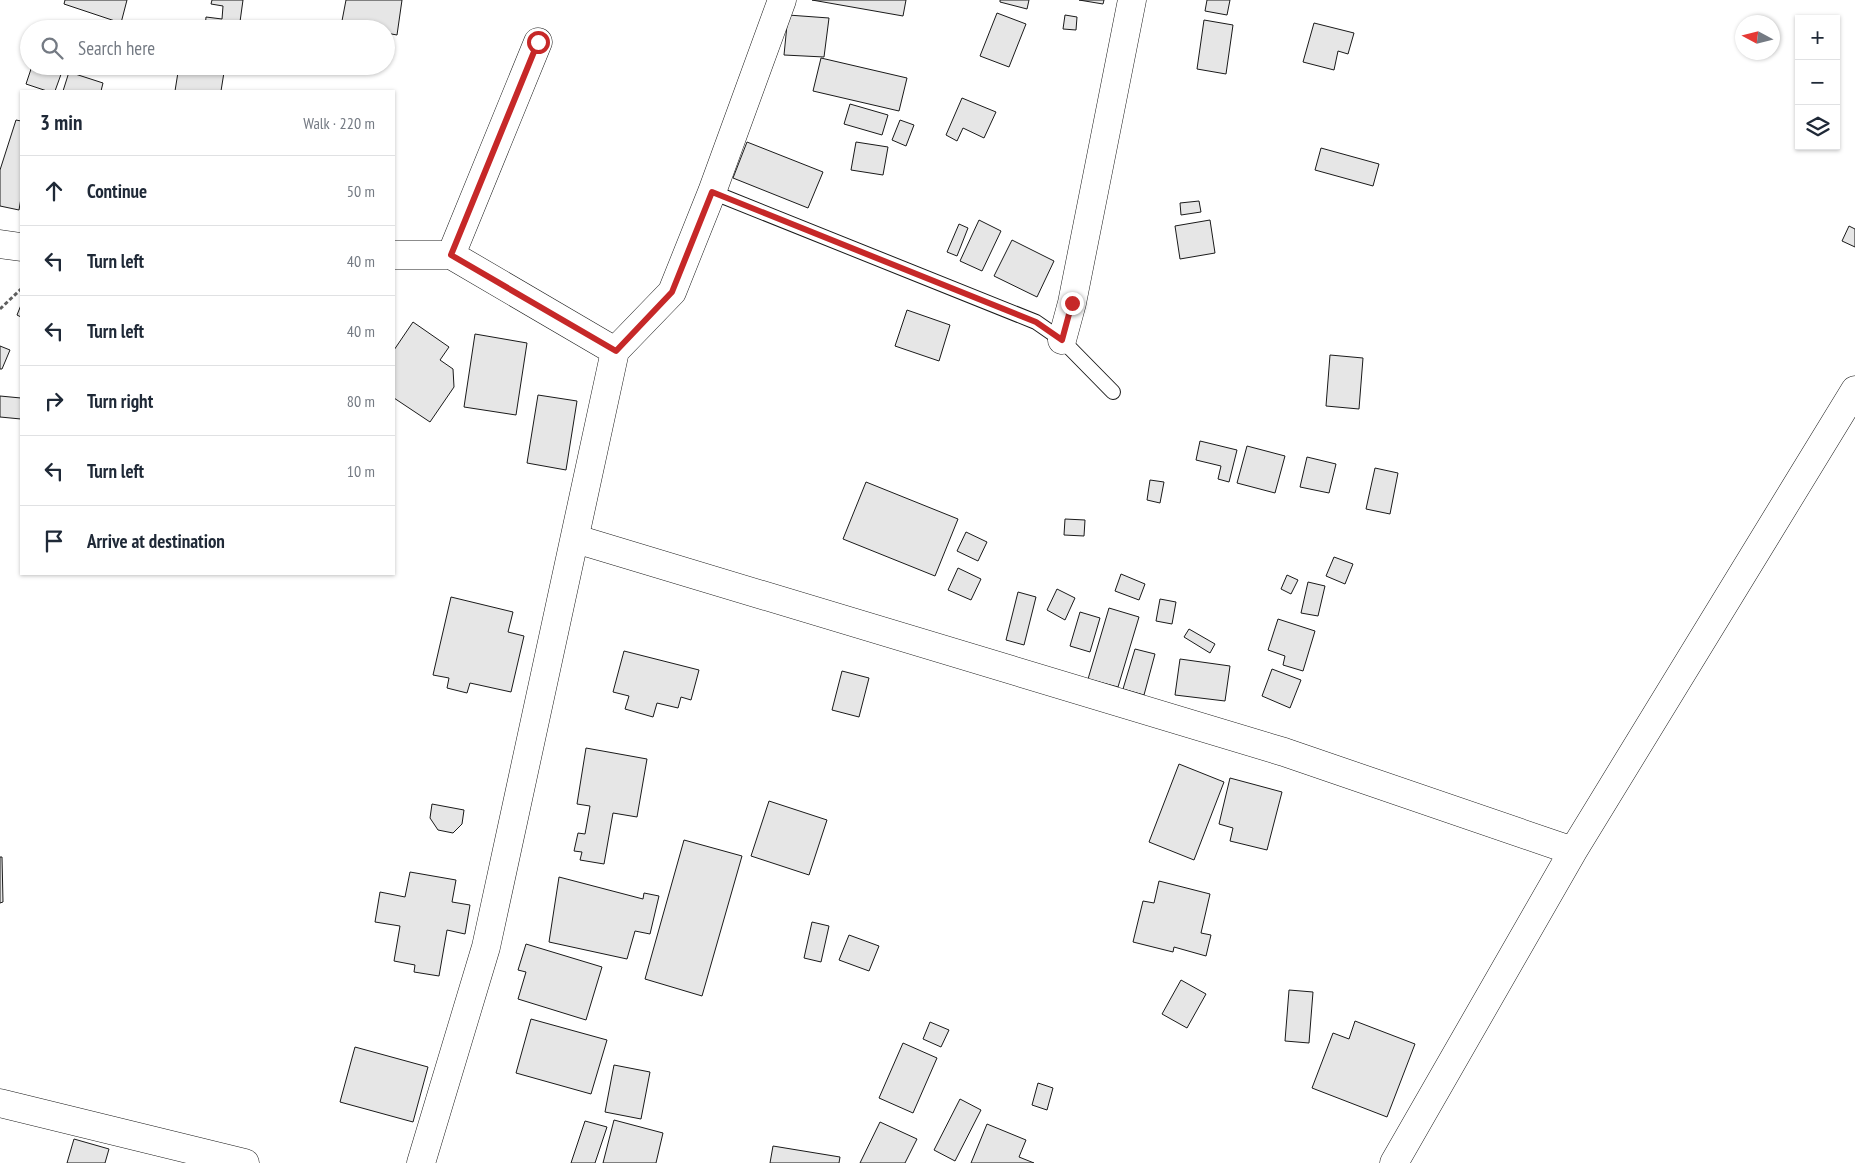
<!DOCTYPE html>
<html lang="en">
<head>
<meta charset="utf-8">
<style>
	:root { --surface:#fff; --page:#f2f2f3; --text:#1f2937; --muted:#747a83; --line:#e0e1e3 }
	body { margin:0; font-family:"PT Sans Narrow",sans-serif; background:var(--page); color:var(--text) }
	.controls { position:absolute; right:15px; top:15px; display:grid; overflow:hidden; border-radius:0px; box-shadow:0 1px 4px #0004 }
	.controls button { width:45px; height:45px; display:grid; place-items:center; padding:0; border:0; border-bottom:1px solid var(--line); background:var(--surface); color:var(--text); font:25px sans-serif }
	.compass { position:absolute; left:1735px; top:15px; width:45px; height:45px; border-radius:50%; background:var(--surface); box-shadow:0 1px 4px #0004; rotate:277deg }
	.stop { position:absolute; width:15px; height:15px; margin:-11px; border:4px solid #c62828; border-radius:50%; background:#fff }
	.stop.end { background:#c62828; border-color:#fff; box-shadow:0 1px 5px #0008 }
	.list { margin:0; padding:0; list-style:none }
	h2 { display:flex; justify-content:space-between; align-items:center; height:65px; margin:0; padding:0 20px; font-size:21px }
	h2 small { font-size:16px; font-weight:400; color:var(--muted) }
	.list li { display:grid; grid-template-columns:32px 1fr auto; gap:15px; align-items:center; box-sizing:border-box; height:70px; padding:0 20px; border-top:1px solid var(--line) }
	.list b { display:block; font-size:19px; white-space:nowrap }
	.list em { font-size:16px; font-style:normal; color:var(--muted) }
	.icon { flex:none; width:28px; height:28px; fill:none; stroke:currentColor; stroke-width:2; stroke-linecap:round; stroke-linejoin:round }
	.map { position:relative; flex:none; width:1855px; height:1163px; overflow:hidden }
	.search { position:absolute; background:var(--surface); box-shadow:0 1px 4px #0004; left:20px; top:20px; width:375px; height:55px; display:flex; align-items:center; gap:12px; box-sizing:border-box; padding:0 18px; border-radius:28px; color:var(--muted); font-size:19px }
	.panel { position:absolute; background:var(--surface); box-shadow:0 1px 4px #0004; left:20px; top:90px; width:375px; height:485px; border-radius:0px }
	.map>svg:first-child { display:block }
</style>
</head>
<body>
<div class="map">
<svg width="1855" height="1163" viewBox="0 0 1855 1163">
	<rect width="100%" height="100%" fill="#fff"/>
	<!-- building -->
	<path fill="#e6e6e6" stroke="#1a1a1a" d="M65 0H127L121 23 64 4Z
		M212 0H243L239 29H205L206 17 222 19 223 6 211 4Z
		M346 0H402L397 35 386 33V29H357L341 26Z
		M812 0H906L903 16Z
		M1000 0H1029L1027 9 1000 2Z
		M1079 0H1104L1103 4Z
		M1207 0H1230L1227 15 1205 11Z
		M997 13 1026 24 1009 67 980 56Z
		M788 15 829 18 824 57 784 55Z
		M1065 15 1077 17 1076 30 1063 29Z
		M1204 20 1233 25 1226 74 1197 69Z
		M1314 23 1354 33 1348 54 1338 51 1334 70 1303 62Z
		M821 58 907 78 899 111 813 91Z
		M32 66H64L55 91H47L26 84Z
		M179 66H225L221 91H175Z
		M69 72 103 83 101 91H63Z
		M962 98 996 112 984 138 963 128 957 141 946 135Z
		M850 104 888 115 882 135 844 124Z
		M16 120 21 121V198L19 210 0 206V170Z
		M900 120 914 125 906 146 892 140Z
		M747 142 823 172 808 208 733 178Z
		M856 142 888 147 883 175 851 170Z
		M1321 148 1379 164 1373 186 1315 170Z
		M1199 201 1201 212 1181 215 1180 203Z
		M979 220 1001 231 982 271 960 261Z
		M1210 220 1215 253 1180 259 1175 226Z
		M959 224 968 228 957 256 947 252Z
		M1849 226 1855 229V247L1842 241Z
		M1012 240 1054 261 1037 297 994 276Z
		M21 305V317L17 315Z
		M907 310 950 325 939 361 895 346Z
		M413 322 449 347 440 360 453 369 454 387 430 422 394 398V350Z
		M475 334 527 343 516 415 464 407Z
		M0 346 10 350 2 369H0Z
		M1330 355 1363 358 1359 409 1326 406Z
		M538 395 577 401 566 470 527 463Z
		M0 396 21 398V419L0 417Z
		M1200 441 1237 450 1229 482 1218 479 1221 466 1196 460Z
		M1247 446 1285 456 1275 493 1237 483Z
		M1307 457 1336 464 1329 493 1300 487Z
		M1375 468 1398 473 1390 514 1366 509Z
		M1150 480 1164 482 1160 503 1147 500Z
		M866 482 958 519 935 576 843 539Z
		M1065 519 1085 520 1084 536 1064 535Z
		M966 532 987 542 978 561 957 551Z
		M1334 557 1353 564 1345 584 1326 576Z
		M958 568 981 579 971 600 948 590Z
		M1121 574 1145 584 1139 600 1115 591Z
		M1287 575 1298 580 1291 594 1281 589Z
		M1308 582 1325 586 1318 616 1301 613Z
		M1057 589 1075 598 1065 620 1047 610Z
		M1018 592 1036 597 1024 645 1006 640Z
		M451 597 513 612 508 632 524 636 511 692 470 683 467 693 447 688 449 678 433 675Z
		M1160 599 1176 602 1172 624 1156 621Z
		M1109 608 1139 617 1118 687 1088 679Z
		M1080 612 1100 618 1090 652 1070 646Z
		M1278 619 1315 631 1303 671 1283 665 1285 656 1268 650Z
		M1189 629 1215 644 1210 653 1184 637Z
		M1135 649 1155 654 1144 695 1123 689Z
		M624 651 699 670 691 700 681 697 678 708 657 703 653 717 625 709 629 696 613 692Z
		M1180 659 1230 666 1225 701 1175 695Z
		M1272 669 1301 680 1290 708 1262 696Z
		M842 671 869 678 859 717 832 710Z
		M586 748 647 759 637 817 613 813 604 864 580 860 582 852 574 851 578 833 585 834 590 806 577 804Z
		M1179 764 1224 782 1194 860 1149 842Z
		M1230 778 1282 792 1267 850 1230 841 1233 828 1219 824Z
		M769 801 827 820 809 875 751 856Z
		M432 804 464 810 462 824 453 833 438 830 430 818Z
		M684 840 742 856 702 996 645 979Z
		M0 857H2L3 902 0 903Z
		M410 872 456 880 452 902 470 905 465 934 447 930 439 976 414 972 415 965 394 961 400 926 375 922 380 892 405 897Z
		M559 877 643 899 644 893 659 896 650 934 635 931 627 959 549 942Z
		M1159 881 1210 894 1201 933 1211 935 1206 956 1174 947 1173 952 1133 942 1143 901 1154 903Z
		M812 922 829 926 821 962 804 958Z
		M849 935 879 946 869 971 839 960Z
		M526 944 602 967 586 1020 518 999 526 972 518 970Z
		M1181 980 1206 994 1187 1028 1162 1014Z
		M1289 990 1313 992 1309 1043 1285 1041Z
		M531 1019 607 1040 591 1094 516 1073Z
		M1355 1021 1415 1044 1387 1117 1312 1088 1333 1033 1349 1039Z
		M930 1022 949 1030 941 1047 923 1039Z
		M903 1043 937 1058 913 1113 879 1098Z
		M355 1047 428 1067 413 1122 340 1102Z
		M614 1065 650 1072 641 1119 605 1112Z
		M1038 1083 1053 1088 1047 1110 1032 1105Z
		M960 1099 981 1110 955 1161 934 1150Z
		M614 1120 663 1133 656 1163H603Z
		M585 1121 607 1127 595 1163H571Z
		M880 1122 917 1139 905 1163H860Z
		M987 1124 1026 1140 1019 1157 1034 1163H971Z
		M74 1139 109 1149 105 1163H67Z
		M773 1146 840 1157 839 1163H770Z"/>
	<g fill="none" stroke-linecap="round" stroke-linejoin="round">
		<defs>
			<path id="service" d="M712 192 1036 322 1062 340 1113 392"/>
			<path id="minor" d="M0 244 21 247
				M394 255H451L615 351 672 292 712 192 782 0
				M451 255 538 42
				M1062 340 1072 303 1132 0
				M576 539 1284 752 1573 851
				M0 1103 245 1163
				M421 1163 486 947 615 351
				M1394 1163 1573 851 1855 390"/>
		</defs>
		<!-- service casing -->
		<use href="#service" stroke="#1a1a1a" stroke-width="16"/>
		<!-- minor casing -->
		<use href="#minor" stroke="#1a1a1a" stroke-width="29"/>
		<!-- path -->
		<path stroke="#5f5f5f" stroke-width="3" stroke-dasharray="4 2.5" stroke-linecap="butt" d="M0 309 21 289"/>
		<!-- service -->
		<use href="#service" stroke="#fff" stroke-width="14"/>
		<!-- minor -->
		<use href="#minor" stroke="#fff" stroke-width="28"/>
	</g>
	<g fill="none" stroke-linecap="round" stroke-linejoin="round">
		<!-- route -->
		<path stroke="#c62828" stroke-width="6" d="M538 42 451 255 616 351 672 292 712 192 1036 322 1062 340 1072 303"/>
	</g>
</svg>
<div class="controls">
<button>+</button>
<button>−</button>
<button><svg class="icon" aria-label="layers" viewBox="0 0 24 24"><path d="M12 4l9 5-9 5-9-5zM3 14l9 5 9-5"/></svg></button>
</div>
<svg class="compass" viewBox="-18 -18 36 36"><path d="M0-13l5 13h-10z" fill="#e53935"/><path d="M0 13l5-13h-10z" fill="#747a83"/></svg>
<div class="stop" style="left:538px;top:42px"></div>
<div class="stop end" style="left:1072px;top:303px"></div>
<div class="search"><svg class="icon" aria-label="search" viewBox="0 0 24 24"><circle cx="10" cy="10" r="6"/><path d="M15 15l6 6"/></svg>Search here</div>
<section class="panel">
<h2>3 min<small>Walk · 220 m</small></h2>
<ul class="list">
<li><svg class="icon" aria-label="ahead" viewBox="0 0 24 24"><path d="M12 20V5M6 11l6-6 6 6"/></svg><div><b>Continue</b></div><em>50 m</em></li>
<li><svg class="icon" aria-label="left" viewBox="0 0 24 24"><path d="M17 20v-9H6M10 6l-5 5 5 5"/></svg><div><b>Turn left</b></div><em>40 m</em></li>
<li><svg class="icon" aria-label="left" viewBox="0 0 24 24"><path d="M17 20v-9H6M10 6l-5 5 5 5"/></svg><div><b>Turn left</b></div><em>40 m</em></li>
<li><svg class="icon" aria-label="right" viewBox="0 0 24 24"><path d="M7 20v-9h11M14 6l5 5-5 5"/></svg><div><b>Turn right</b></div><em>80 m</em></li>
<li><svg class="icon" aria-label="left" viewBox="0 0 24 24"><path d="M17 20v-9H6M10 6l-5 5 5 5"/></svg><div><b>Turn left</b></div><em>10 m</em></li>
<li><svg class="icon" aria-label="arrive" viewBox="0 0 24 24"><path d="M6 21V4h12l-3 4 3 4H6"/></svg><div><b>Arrive at destination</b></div></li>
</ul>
</section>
</div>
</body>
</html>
